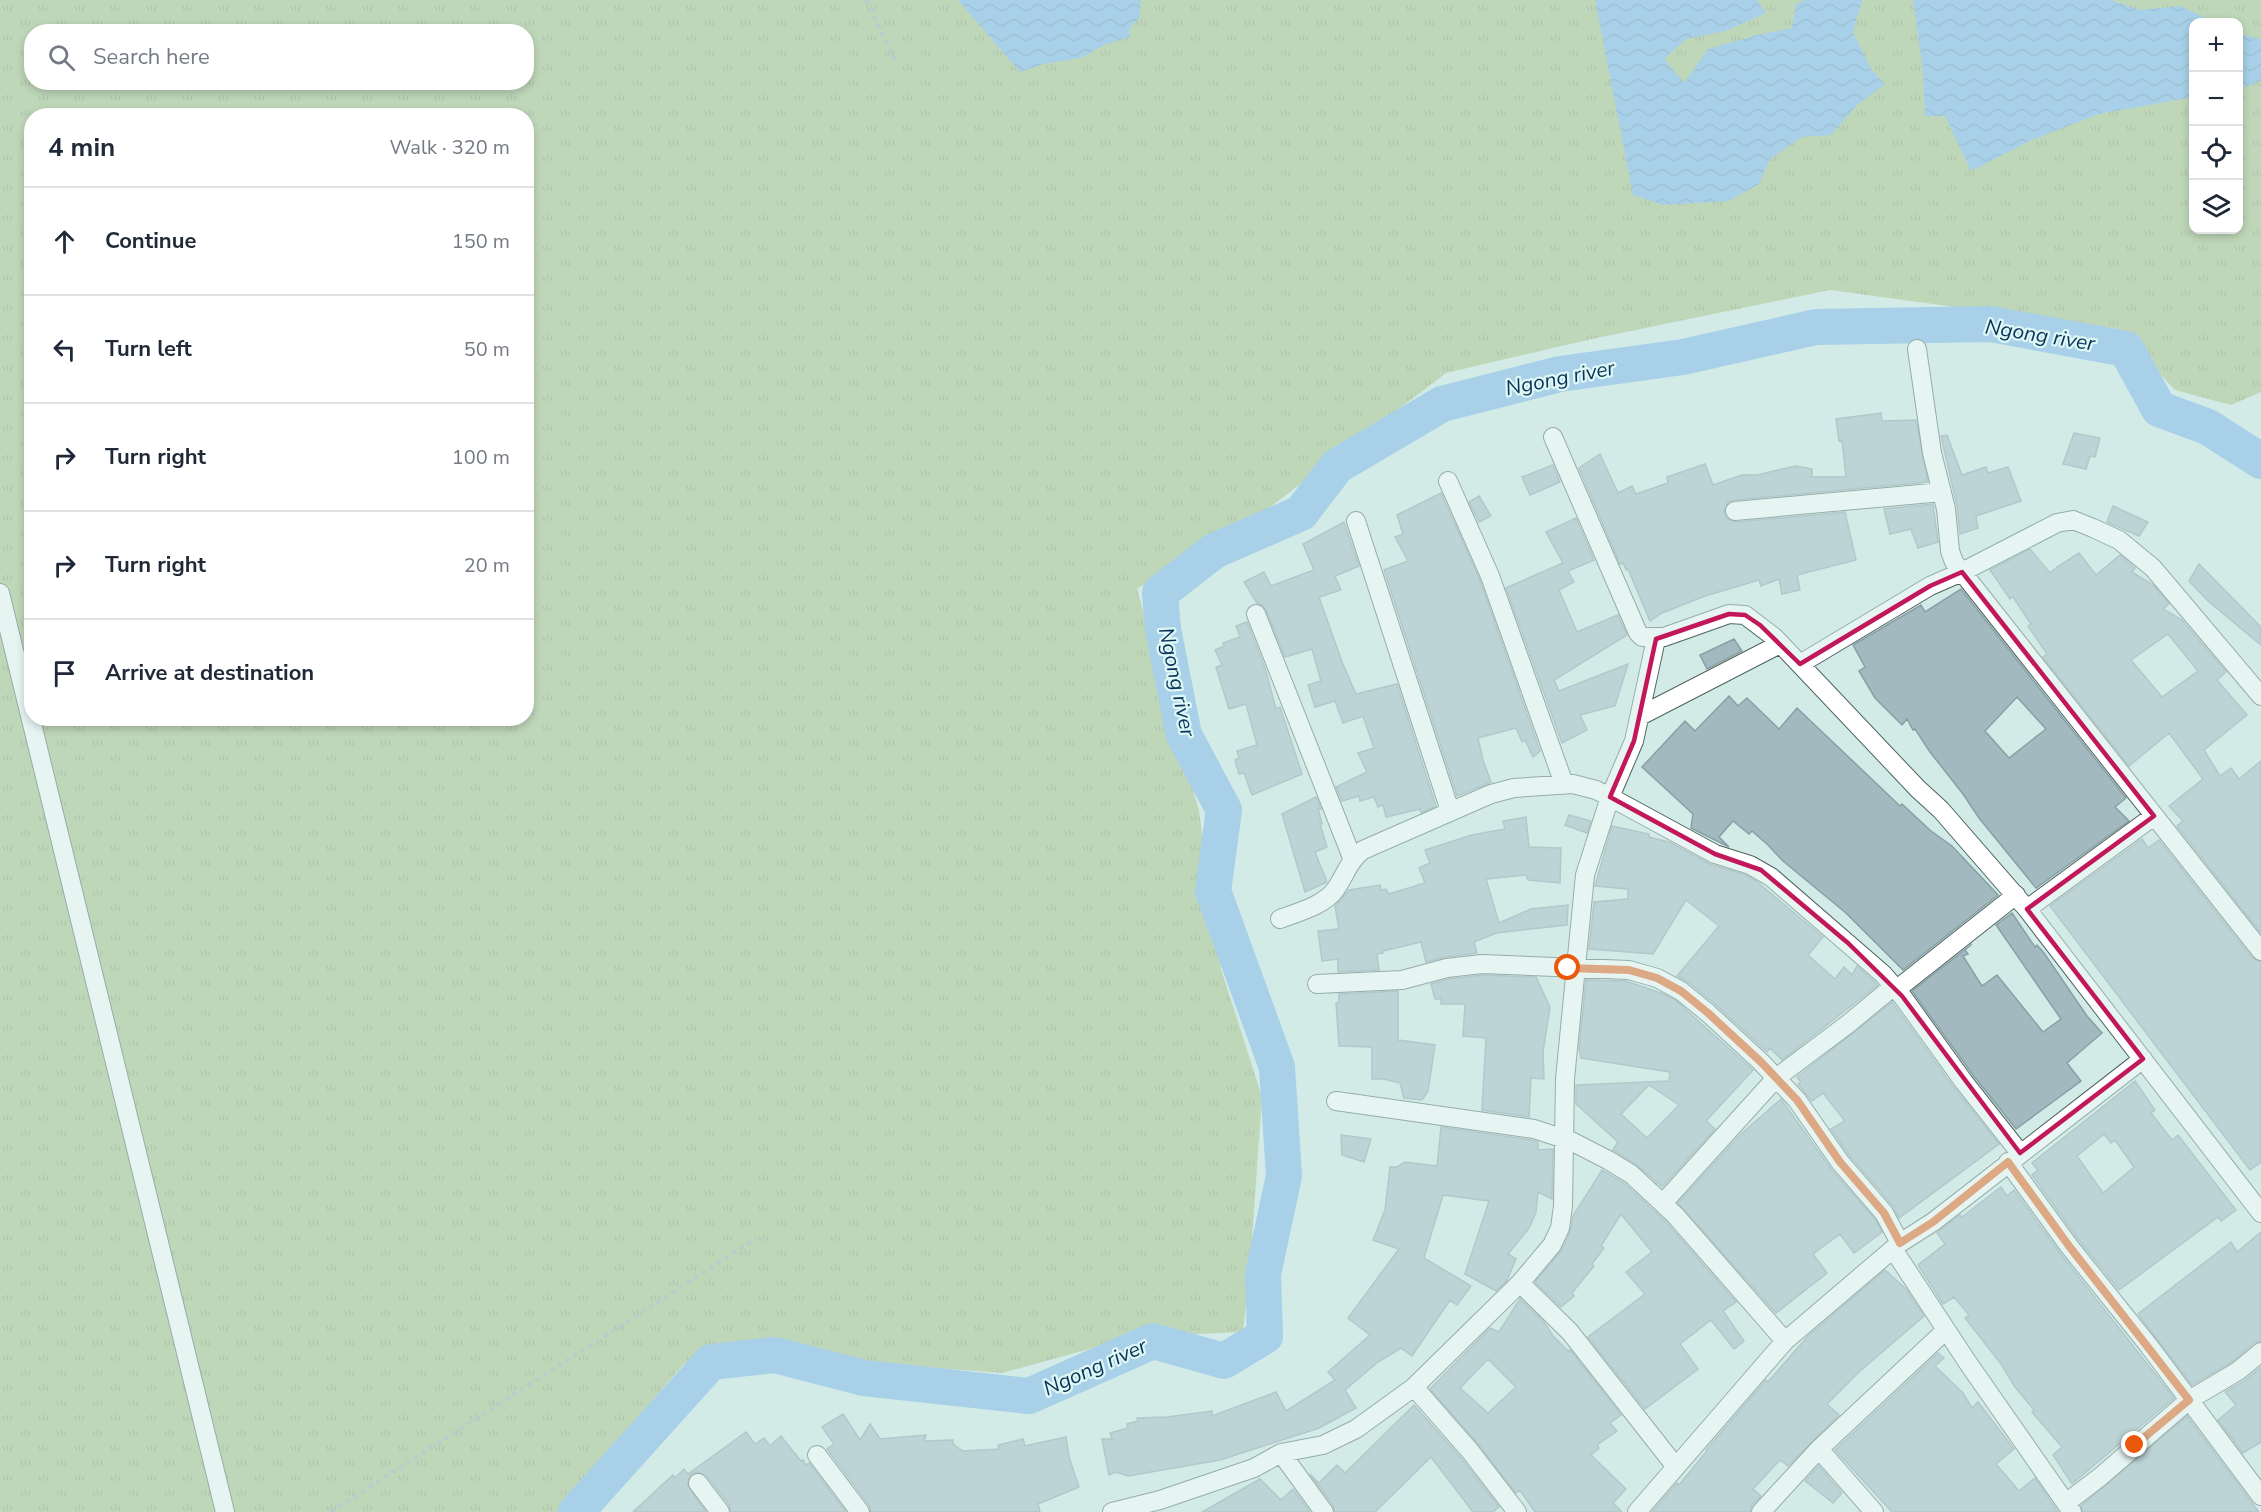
<!DOCTYPE html>
<html lang="en">
<head>
<meta charset="utf-8">
<style>
	:root { --surface:#fff; --page:#f6f6f7; --text:#1f2937; --muted:#747a83; --line:#e0e1e3 }
	body { margin:0; font-family:"Nunito Sans",sans-serif; background:var(--page); color:var(--text) }
	.controls { position:absolute; right:18px; top:18px; display:grid; overflow:hidden; border-radius:12px; box-shadow:0 3px 9px #0003 }
	.controls button { width:54px; height:54px; display:grid; place-items:center; padding:0; border:0; border-bottom:2px solid var(--line); background:var(--surface); color:var(--text); font:30px sans-serif }
	.stop { position:absolute; width:18px; height:18px; margin:-14px; border:4px solid #ea580c; border-radius:50%; background:#fff }
	.stop.end { background:#ea580c; border-color:#fff; box-shadow:0 2px 6px #0008 }
	.list { margin:0; padding:0; list-style:none }
	h2 { display:flex; justify-content:space-between; align-items:center; height:78px; margin:0; padding:0 24px; font-size:26px }
	h2 small { font-size:20px; font-weight:400; color:var(--muted) }
	.list li { display:grid; grid-template-columns:39px 1fr auto; gap:18px; align-items:center; box-sizing:border-box; height:108px; padding:0 24px; border-top:2px solid var(--line) }
	.list b { display:block; font-size:22px; white-space:nowrap }
	.list em { font-size:20px; font-style:normal; color:var(--muted) }
	.icon { flex:none; width:33px; height:33px; fill:none; stroke:currentColor; stroke-width:2; stroke-linecap:round; stroke-linejoin:round }
	.map { position:relative; flex:none; width:2261px; height:1512px; overflow:hidden }
	.search { position:absolute; background:var(--surface); box-shadow:0 3px 9px #0003; left:24px; top:24px; width:510px; height:66px; display:flex; align-items:center; gap:15px; box-sizing:border-box; padding:0 21px; border-radius:24px; color:var(--muted); font-size:22px }
	.panel { position:absolute; background:var(--surface); box-shadow:0 3px 9px #0003; left:24px; top:108px; width:510px; height:618px; border-radius:24px }
	.map>svg:first-child { display:block }
</style>
</head>
<body>
<div class="map">
<svg width="2261" height="1512" viewBox="0 0 2261 1512">
	<defs>
		<pattern id="grass-tufts" width="24" height="20" patternUnits="userSpaceOnUse" patternTransform="scale(1.5)"><rect width="24" height="20" fill="#a8be80"/><path d="M3 7l-1-3M5 7V3M7 7l1-3M15 17l-1-3M17 17v-4M19 17l1-3" fill="none" stroke="#8a9c6a"/></pattern>
		<pattern id="water-waves" width="16" height="10" patternUnits="userSpaceOnUse" patternTransform="scale(1.5)"><rect width="16" height="10" fill="#77afea"/><path d="M0 5q4-4 8 0t8 0" fill="none" stroke="#6290bf"/></pattern>
	</defs>
	<rect width="100%" height="100%" fill="#d2ebe7"/>
	<!-- grass -->
	<path fill="url(#grass-tufts)" fill-rule="evenodd" d="M0 0H2261V392L2231 405 2175 390 2118 329 1830 290 1592 339 1446 373 1273 505 1137 589 1199 811 1221 969 1262 1097 1250 1267 1243 1332 1133 1337 1002 1373 871 1363 736 1341 684 1364 637 1418 562 1512H0ZM2194 22H2238V230H2194ZM32 32H526V82H32ZM32 116H526V718H32Z"/>
	<!-- water -->
	<path fill="url(#water-waves)" d="M958 0H1141L1139 19 1129 28 1130 37 1106 44 1081 58 1044 64 1020 72Z
		M1595 0H1757L1766 13 1725 31 1686 39 1664 59 1684 83 1708 49 1757 35 1792 28 1796 4 1805 0H1862L1853 32 1871 69 1885 84 1857 105 1831 135 1802 137 1770 159 1759 184 1729 201 1663 205 1633 195Z
		M1913 0H2111L2140 10 2180 6 2214 22H2194L2193 97 2099 114 2032 140 1971 171 1945 116H1925L1923 70Z
		M2239 34 2261 39V81L2239 89Z"/>
	<g fill="none" stroke-linecap="round" stroke-linejoin="round">
		<!-- river -->
		<path stroke="#77afea" stroke-width="36" d="M576 1512 711 1362 775 1355 864 1378 1029 1396 1153 1341 1224 1361 1265 1336 1263 1274 1284 1176 1277 1067 1213 891 1224 810 1184 735 1163 629 1160 593 1214 551 1301 513 1337 466 1442 404 1560 374 1683 357 1816 327 1991 324 2126 349 2159 409 2208 427 2261 461"/>
	</g>
	<!-- building -->
	<path fill="#a3b9c0" stroke="#899fa6" stroke-width="1.5" fill-rule="evenodd" d="M1881 413 1882 421 1916 420 1928 482 1734 500 1728 502 1724 511 1726 518 1736 522 1845 512 1856 560 1797 575 1800 590 1782 594 1779 579 1761 586 1759 580 1705 596 1662 613 1650 621 1628 569 1626 570 1623 563 1620 564 1579 468 1600 454 1618 493 1632 486 1636 494 1668 483 1667 477 1705 464 1713 485 1742 475H1757L1795 466 1812 469V477H1846L1842 440 1839 441 1836 419Z
		M2074 433 2100 438 2095 457 2090 456 2086 469 2063 464Z
		M1947 435 1962 475 1986 467 1988 473 2008 467 2021 501 1976 516 1978 528 1960 534 1957 506 1941 436Z
		M1553 465 1560 482 1530 495 1522 477Z
		M1441 493 1480 580 1540 751 1533 757 1525 740 1522 742 1516 728 1478 738 1483 760 1491 782 1457 796 1384 570 1408 561 1395 537 1403 534 1397 515Z
		M1479 496 1491 516 1479 522 1469 502Z
		M1933 504 1938 542 1918 548 1911 529 1890 534 1884 509Z
		M2113 506 2148 522 2139 536 2107 522Z
		M1576 518 1594 560 1568 571 1574 582 1559 590 1577 632 1618 615 1627 635 1554 680 1559 691 1628 664 1615 706 1580 715 1587 730 1562 743 1506 588 1563 563 1546 532Z
		M1344 522 1359 566 1335 576 1341 590 1319 597 1342 662 1356 694 1397 684 1436 806 1421 813 1420 809 1386 817 1383 805 1378 807 1374 797 1360 801 1359 796 1342 801 1336 787 1367 772 1358 753 1374 748 1363 716 1343 723 1335 701 1315 707 1308 685 1321 681 1312 649 1285 657 1266 610 1262 605 1257 603 1244 582 1264 572 1271 586 1314 570 1303 544Z
		M2030 549 2050 573 2057 567 2079 553 2096 575 2120 555 2135 568 2132 572 2153 585 2169 604 2163 609 2182 620 2226 672 2217 680 2247 715 2204 750 2220 776 2231 768 2239 779 2261 761V933L2177 826 2183 821 2169 806 2203 779 2169 733 2129 766 2043 657 2047 654 2028 626 2031 624 2013 597 2010 599 1990 570ZM2168 634 2198 671 2162 697 2131 660Z
		M2199 564 2261 627V645L2208 601 2189 581Z
		M1961 589 2126 798 2115 807 2129 821 2036 888 1979 818 1963 794 1930 752 1915 729 1913 730 1907 719 1902 725 1875 698 1859 671 1865 667 1853 645 1921 605 1925 612ZM2017 697 2046 729 2009 758 1985 731Z
		M1247 622 1265 668 1276 709 1280 707 1302 774 1252 795 1244 773 1239 774 1235 760 1239 758 1237 751 1257 745 1246 704 1229 709 1216 667 1222 665 1215 650 1224 646 1223 643 1240 637 1236 626Z
		M1734 639 1742 651 1707 669 1700 655Z
		M1729 696 1738 706 1747 698 1779 729 1797 708 1900 806 1902 804 1931 831 1952 846 1998 895 1903 970 1846 913 1783 861 1768 845 1752 831 1749 834 1733 821 1719 837 1729 847 1691 828 1693 814 1642 767 1685 721 1695 731Z
		M1316 797 1321 809H1318L1322 824H1320L1327 847 1315 852 1327 882 1305 892 1282 814Z
		M1569 815 1591 821 1587 833 1565 825Z
		M1526 817 1529 847 1561 848 1560 883 1528 880 1526 875 1486 879 1499 923 1531 909 1568 905 1567 925 1496 933 1474 942 1477 953 1446 957 1426 962 1421 942 1383 951V953L1377 954 1379 970 1338 972V959L1322 961 1318 931 1339 929 1335 906 1349 890 1380 885 1381 890 1386 889 1389 894 1425 883 1419 868 1430 863 1425 850 1472 835 1505 829 1503 821Z
		M1612 826 1649 834V837L1669 842 1710 864 1745 875 1756 881 1823 937 1808 955 1835 979 1844 967 1852 975 1857 966 1878 985 1782 1060 1770 1048 1767 1052 1715 1004 1688 982 1677 976 1719 926 1686 900 1653 954 1589 949 1594 902 1628 899V889L1595 886Z
		M2142 839 2148 848 2159 840 2252 958 2261 962V1162L2250 1170 2050 906Z
		M2012 913 2035 947 2037 945 2044 953 2087 1016 2102 1033 2067 1063 2081 1081 2016 1129 1973 1075 1912 991 1972 944 1965 950 1968 954 1963 956 1982 986 1997 975 2043 1032 2061 1019 1996 925Z
		M1482 975 1536 977 1550 1007 1543 1052 1544 1079 1531 1078 1529 1117 1482 1110 1486 1038 1463 1036 1465 1004H1441V999H1435L1431 984 1449 979Z
		M1586 980 1626 981 1661 993 1675 1000 1753 1070 1706 1121 1715 1129 1662 1187 1638 1166 1613 1150 1618 1142 1576 1104V1085L1669 1081 1670 1072 1581 1058 1579 1048ZM1649 1085 1679 1105 1647 1138 1621 1114Z
		M1398 991V1040L1435 1045 1428 1091 1422 1100 1404 1098 1400 1083 1384 1079H1372V1047L1339 1046 1336 1003 1339 1002V994Z
		M1892 1002 1955 1089 1999 1144 1899 1218 1893 1206 1849 1155 1831 1129 1845 1121 1823 1093 1812 1101 1798 1084 1801 1082 1797 1077Z
		M2135 1081 2155 1110 2151 1113 2172 1140 2178 1135 2236 1210 2221 1221 2218 1217 2119 1290 2078 1239 2032 1175 2038 1170 2032 1163ZM2104 1134 2111 1143 2115 1140 2134 1167 2103 1193 2077 1156Z
		M1781 1099 1831 1169 1875 1219 1882 1232 1854 1253 1840 1234 1813 1254 1827 1273 1776 1313 1678 1203 1740 1135Z
		M1441 1127 1531 1140 1538 1142V1150L1553 1149 1552 1199 1538 1192 1536 1212 1529 1228 1508 1254 1516 1259 1507 1280 1496 1291 1465 1274 1489 1201 1443 1195 1424 1258 1471 1286 1457 1305 1450 1300 1412 1356 1401 1348 1378 1362 1345 1390 1356 1408 1319 1428 1220 1460 1128 1476 1116 1472 1109 1475 1102 1439H1112L1110 1433 1128 1428 1127 1424 1138 1421 1137 1418 1167 1417 1212 1411V1416L1276 1392 1286 1411 1335 1380 1328 1372 1370 1335 1348 1318 1399 1249 1373 1240 1385 1210 1390 1167H1397L1405 1162 1437 1166Z
		M1341 1135 1371 1139 1364 1162 1342 1155Z
		M1602 1170 1624 1183 1667 1223 1736 1302 1723 1311 1744 1341 1734 1349 1711 1320 1680 1344 1698 1369 1645 1409 1588 1337 1645 1294 1626 1272 1652 1252 1621 1214 1601 1246 1604 1248 1592 1264 1594 1266 1572 1293 1574 1296 1561 1307 1535 1282 1562 1250 1570 1232 1573 1216Z
		M2001 1187 2007 1196 2014 1190 2060 1253 2174 1398 2072 1484 2053 1455 2062 1447 2032 1412 2034 1410 2015 1387 2001 1364 1965 1318 1969 1315 1954 1297 1943 1304 1918 1265 1945 1244 1937 1233 1960 1215 1962 1217Z
		M2261 1232V1341L2254 1343 2232 1362 2192 1385 2138 1314 2231 1242 2237 1252Z
		M1885 1270 1906 1289 1924 1316 1859 1372 1827 1404 1839 1415 1788 1466 1780 1460 1753 1489 1761 1496 1752 1505 1750 1512H1652L1677 1483 1679 1485 1707 1451 1706 1450 1766 1380 1768 1382 1808 1336Z
		M1520 1299 1544 1322 1553 1336 1568 1351 1570 1350 1621 1415 1610 1423 1617 1431 1597 1445 1599 1448 1591 1455 1626 1489 1613 1503 1622 1512H1535L1520 1490 1516 1493 1478 1444 1430 1389 1490 1328 1499 1332ZM1488 1359 1516 1387 1488 1413 1460 1388Z
		M1938 1353 1944 1358 1935 1366 1963 1393 1972 1408 1978 1402 2014 1449 1996 1464 2019 1491 2035 1478 2058 1512H1892L1835 1450Z
		M2261 1367V1442L2243 1453 2218 1420 2236 1405 2225 1392 2244 1381Z
		M1414 1405 1461 1458 1499 1507 1493 1512H1473L1431 1457 1375 1512H1335L1333 1505 1310 1474 1319 1483 1337 1465 1345 1473Z
		M843 1414 860 1440 870 1424 880 1439 926 1435 924 1441 953 1440V1444L963 1451 999 1449 998 1445 1023 1439 1025 1446 1066 1437 1069 1457 1079 1487 1038 1504 1040 1512H871L869 1505 827 1449 834 1444 822 1427Z
		M2187 1416 2259 1512H2083L2081 1506Z
		M746 1432 755 1444 764 1438 770 1446 781 1436 801 1461 803 1460 806 1465 809 1463 846 1512H731L729 1505 707 1476 697 1472 691 1474 687 1485 706 1512H633L673 1475 675 1478 684 1469 688 1474Z
		M1819 1466 1842 1493 1833 1503 1805 1481Z
		M1260 1479 1281 1500 1293 1489 1310 1512H1202Z"/>
	<g fill="none" stroke-linecap="round" stroke-linejoin="round">
		<defs>
			<path id="street" d="M1917 349 1932 453 1946 509 1950 551 1954 562 1962 572 2057 523 2073 520 2093 528 2119 540 2153 568 2261 696
				M1553 437 1638 633 1642 637H1664L1729 614 1745 615 1774 637 1918 789 1941 810 2027 909 2261 1213
				M1448 481 1490 576 1564 784
				M1735 511 1942 492
				M1356 521 1450 811
				M0 593 225 1512
				M1256 614 1353 860
				M1800 664 1930 586 1962 572 2261 951
				M1640 716 1780 644
				M2027 909 2154 816
				M1280 919C1298 912 1323 906 1335 890 1345 876 1349 860 1363 850L1491 794 1514 788 1573 784 1596 790 1610 797 1715 854 1750 865 1771 877 1883 974 1902 996 1964 1082 2020 1153
				M1317 984 1402 980 1447 968 1482 964 1629 970 1657 978 1681 991 1708 1013 1761 1062 1797 1100 1840 1162 1884 1213 1900 1243
				M1897 989 2016 895
				M1336 1101 1534 1129 1571 1141 1608 1160 1631 1174 1675 1215 1785 1341
				M2008 1162 2069 1246 2149 1346 2261 1496
				M1663 1203 1776 1078 1848 1024 1894 986
				M1893 1249 1968 1363 2072 1512
				M1520 1283 1570 1332 1676 1467
				M1819 1449 1874 1512
				M1281 1453 1324 1512
				M817 1455 860 1512
				M698 1483 720 1512
				M2066 1503 2100 1477 2189 1400 2238 1371 2261 1352
				M1112 1512 1160 1500 1254 1468 1281 1453 1323 1445 1356 1429 1414 1387
				M1517 1512 1470 1451 1414 1387 1520 1283 1552 1245 1560 1228 1563 1206 1565 1079 1585 875 1610 797 1634 741 1656 639
				M1637 1512 1785 1341 1900 1243 1933 1222 2143 1059
				M1761 1512 1819 1449 1946 1330"/>
		</defs>
		<!-- street casing -->
		<use href="#street" stroke="#4d6360" stroke-width="20"/>
		<!-- path -->
		<path stroke="#97aba8" stroke-width="4" stroke-dasharray="4.5 4.5" stroke-linecap="butt" d="M866 0 897 65
			M331 1512 757 1238"/>
		<!-- street -->
		<use href="#street" stroke="#fff" stroke-width="18"/>
	</g>
	<g fill="none" stroke-linecap="round" stroke-linejoin="round">
		<!-- route -->
		<path stroke="#ea580c" stroke-width="8" d="M1568 968 1629 970 1657 978 1681 991 1708 1013 1761 1062 1797 1100 1840 1162 1884 1213 1900 1243 1933 1222 2008 1162 2069 1246 2189 1400 2135 1445"/>
	</g>
	<!-- marked area -->
	<path d="M0 0H2261V1512H0ZM1962 572 2154 816 2027 909 2143 1059 2020 1153 1902 996 1848 943 1761 870 1715 854 1610 797 1634 741 1656 639 1729 614 1745 615 1760 625 1800 664 1930 586Z" fill="#d2ebe7" fill-opacity=".55" fill-rule="evenodd"/>
	<path fill="none" stroke="#c2185b" stroke-width="4.5" stroke-linejoin="round" d="M1962 572 2154 816 2027 909 2143 1059 2020 1153 1902 996 1848 943 1761 870 1715 854 1610 797 1634 741 1656 639 1729 614 1745 615 1760 625 1800 664 1930 586Z"/>
	<g text-anchor="middle" stroke-width="4.5" stroke-linejoin="round" paint-order="stroke">
		<!-- water labels -->
		<g font-size="21" font-style="italic" fill="#0a345a" stroke="#dff8f5">
			<text transform="translate(2040 335) rotate(9)" y="7">Ngong river</text>
			<text transform="translate(1560 378) rotate(-11)" y="7">Ngong river</text>
			<text transform="translate(1177 682) rotate(78)" y="7">Ngong river</text>
			<text transform="translate(1095 1367) rotate(-24)" y="7">Ngong river</text>
		</g>
	</g>
</svg>
<div class="controls">
<button>+</button>
<button>−</button>
<button><svg class="icon" aria-label="locate" viewBox="0 0 24 24"><circle cx="12" cy="12" r="6"/><path d="M12 2v4M12 18v4M2 12h4M18 12h4"/></svg></button>
<button><svg class="icon" aria-label="layers" viewBox="0 0 24 24"><path d="M12 4l9 5-9 5-9-5zM3 14l9 5 9-5"/></svg></button>
</div>
<div class="stop" style="left:1568px;top:968px"></div>
<div class="stop end" style="left:2135px;top:1445px"></div>
<div class="search"><svg class="icon" aria-label="search" viewBox="0 0 24 24"><circle cx="10" cy="10" r="6"/><path d="M15 15l6 6"/></svg>Search here</div>
<section class="panel">
<h2>4 min<small>Walk · 320 m</small></h2>
<ul class="list">
<li><svg class="icon" aria-label="ahead" viewBox="0 0 24 24"><path d="M12 20V5M6 11l6-6 6 6"/></svg><div><b>Continue</b></div><em>150 m</em></li>
<li><svg class="icon" aria-label="left" viewBox="0 0 24 24"><path d="M17 20v-9H6M10 6l-5 5 5 5"/></svg><div><b>Turn left</b></div><em>50 m</em></li>
<li><svg class="icon" aria-label="right" viewBox="0 0 24 24"><path d="M7 20v-9h11M14 6l5 5-5 5"/></svg><div><b>Turn right</b></div><em>100 m</em></li>
<li><svg class="icon" aria-label="right" viewBox="0 0 24 24"><path d="M7 20v-9h11M14 6l5 5-5 5"/></svg><div><b>Turn right</b></div><em>20 m</em></li>
<li><svg class="icon" aria-label="arrive" viewBox="0 0 24 24"><path d="M6 21V4h12l-3 4 3 4H6"/></svg><div><b>Arrive at destination</b></div></li>
</ul>
</section>
</div>
</body>
</html>
